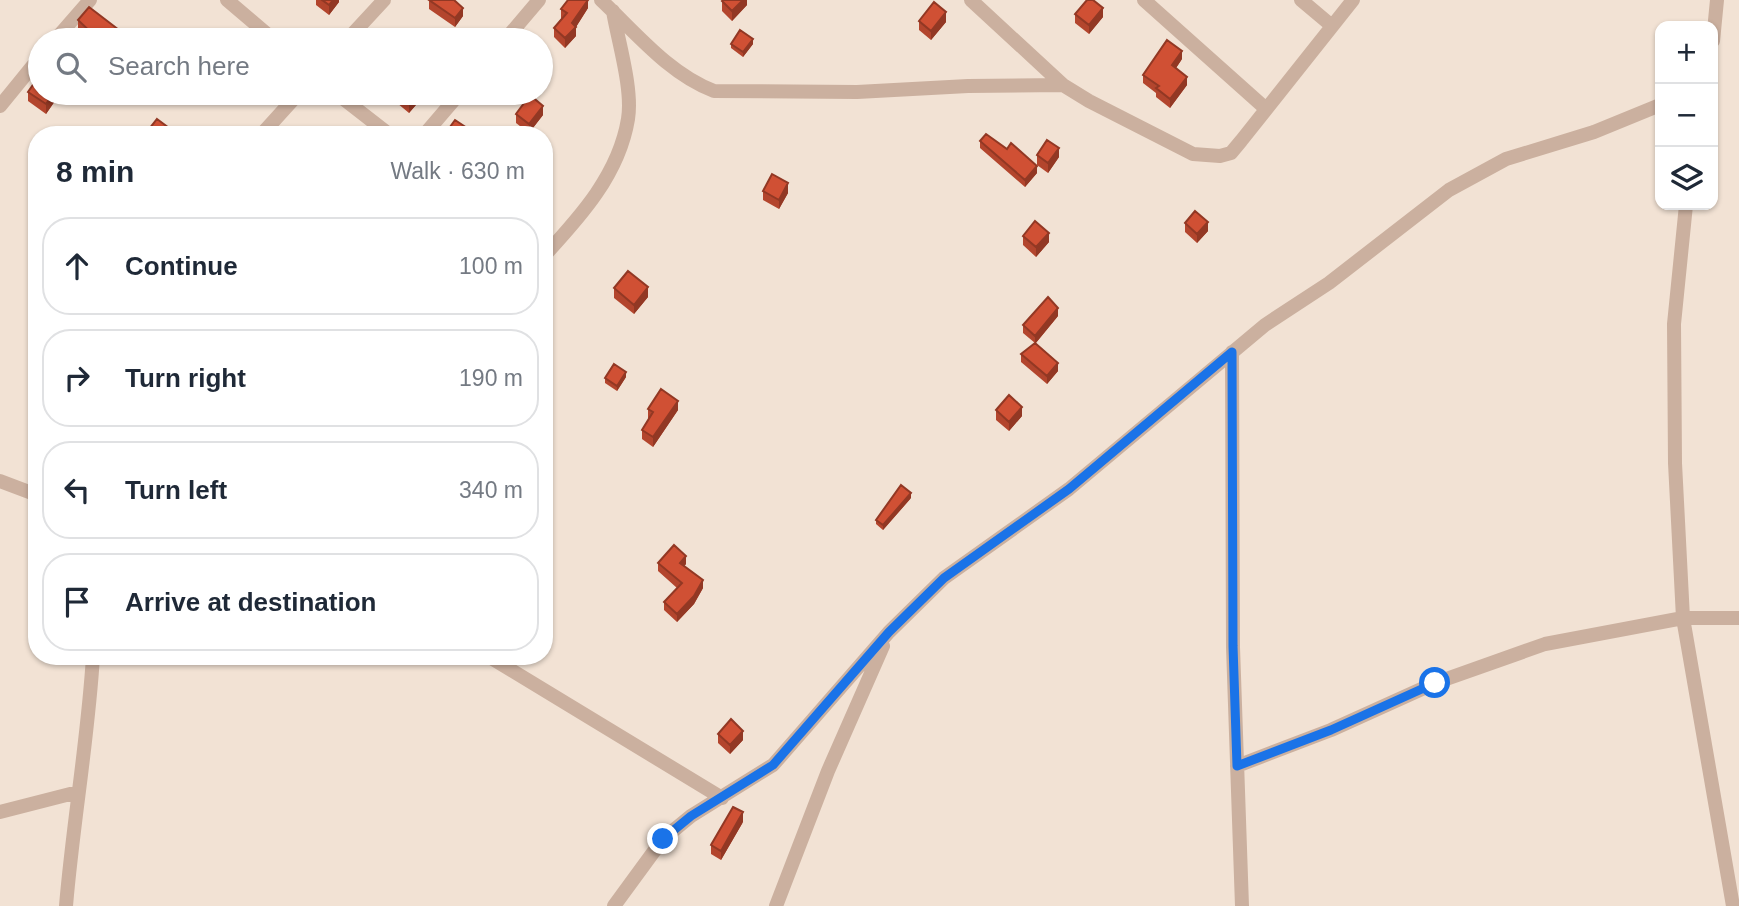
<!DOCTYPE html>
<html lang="en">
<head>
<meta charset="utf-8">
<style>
	:root { --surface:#fff; --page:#f6f6f7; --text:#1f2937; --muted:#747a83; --line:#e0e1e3 }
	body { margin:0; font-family:Arial,sans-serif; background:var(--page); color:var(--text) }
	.controls { position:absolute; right:21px; top:21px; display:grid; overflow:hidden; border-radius:14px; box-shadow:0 2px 5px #0004 }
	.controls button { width:63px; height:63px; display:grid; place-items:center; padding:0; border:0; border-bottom:2px solid var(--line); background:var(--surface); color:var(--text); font:35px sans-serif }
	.stop { position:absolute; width:21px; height:21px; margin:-16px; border:5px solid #1a73e8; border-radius:50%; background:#fff }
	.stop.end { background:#1a73e8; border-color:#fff; box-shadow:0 2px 7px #0008 }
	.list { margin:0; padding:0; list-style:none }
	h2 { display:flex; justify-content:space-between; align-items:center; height:91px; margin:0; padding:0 28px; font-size:30px }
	h2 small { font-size:23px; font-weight:400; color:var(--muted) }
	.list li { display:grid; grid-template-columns:46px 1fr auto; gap:21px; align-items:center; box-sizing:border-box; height:98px; margin:0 14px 14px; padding:0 14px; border:2px solid var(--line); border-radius:28px }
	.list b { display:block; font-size:26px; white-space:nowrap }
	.list em { font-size:23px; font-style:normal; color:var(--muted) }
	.icon { flex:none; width:38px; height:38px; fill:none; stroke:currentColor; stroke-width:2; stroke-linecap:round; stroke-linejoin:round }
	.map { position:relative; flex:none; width:1739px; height:906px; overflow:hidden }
	.search { position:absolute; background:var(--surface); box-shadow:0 2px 5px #0004; left:28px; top:28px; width:525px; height:77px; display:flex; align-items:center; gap:18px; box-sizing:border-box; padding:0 24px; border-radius:38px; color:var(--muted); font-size:26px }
	.panel { position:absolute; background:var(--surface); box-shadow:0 2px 5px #0004; left:28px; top:126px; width:525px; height:539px; border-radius:28px }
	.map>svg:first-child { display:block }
</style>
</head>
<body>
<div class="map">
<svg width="1739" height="906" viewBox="0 0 1739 906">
	<rect width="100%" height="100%" fill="#f2e2d4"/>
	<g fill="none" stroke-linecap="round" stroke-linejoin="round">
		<!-- minor -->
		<path stroke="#cbb09f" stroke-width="14" d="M227 0 274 40
			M601 0C635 32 669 74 714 91L857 92 968 86 1063 85
			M971 0 1063 85 1089 101 1193 154 1220 156 1231 153 1241 141 1353 0
			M1144 0 1265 108
			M1301 0 1332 26
			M55 40 90 0
			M347 40 384 0
			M505 40 539 0
			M1713 41 1717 0
			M336 93 390 135
			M0 106 40 57
			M261 135 299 93
			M424 135 460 93
			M1686 205 1674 324 1675 463 1683 618 1733 906
			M544 256C581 216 619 174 628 119 633 89 618 41 613 11
			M1232 352 1233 647 1242 906
			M0 481 37 495
			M488 656 722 798
			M1237 766 1331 730 1435 683 1545 644 1683 618H1739
			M0 812 78 792
			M66 906C73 822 88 740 93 656
			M614 906 663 839 691 816 773 765 889 632 944 578 1069 489 1265 325 1329 283 1449 190 1506 159 1594 132 1660 105
			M776 906 828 771 883 646"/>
	</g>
	<!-- wall -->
	<path fill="#b3452d" d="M316 0H339V2L329 15 316 5Z
		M588 0V8L576 27V36L565 48 554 37V28L561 19V9Z
		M747 0V5L732 21 722 11V1Z
		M429 1 457 4 463 16 455 27 429 9Z
		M1075 14 1103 17 1089 34 1075 23Z
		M78 20 132 40H91L78 28Z
		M919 21 946 22 931 40 919 30Z
		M731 44H753L743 57 731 48Z
		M1182 59 1176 68 1187 85 1170 108 1156 97V93L1143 83V75Z
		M28 92 57 93V98L46 114 28 101Z
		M115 93H127L122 99Z
		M212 93H226L223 99Z
		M353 93H376L366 104 353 94Z
		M397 93H422V98L409 113 397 103Z
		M516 114 543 115 529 133 516 123Z
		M980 141 1037 173 1025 187 980 148Z
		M1037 155 1059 157 1048 173 1037 165Z
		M763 191 788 193 779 209 763 200Z
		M1185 223 1208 231 1197 243 1185 232Z
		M1023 236 1049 242 1036 257 1023 245Z
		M614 288 648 297 634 314 614 298Z
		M1058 316 1035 344 1058 371 1047 384 1021 362V354L1035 343 1023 333V325Z
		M626 377 617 391 605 383V378Z
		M648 409 678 410 653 447 642 439V430L649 419 648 418Z
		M996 410 1022 416 1009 431 996 420Z
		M911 498 883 530 876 524V520Z
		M658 563 686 564 684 566 703 588 694 604 677 622 664 610V602L677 588 658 571Z
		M718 734 743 740 730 754 718 743Z
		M743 822 721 860 711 854V845Z"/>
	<!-- shaded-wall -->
	<path fill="#923824" d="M333 0H339V2L329 15V5Z
		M588 0V8L576 27V36L565 48V38L572 23Z
		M743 0H747V5L732 21V11Z
		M463 8V16L455 27V18Z
		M1103 8V17L1089 34V25Z
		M946 12V22L931 40V31Z
		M753 39V44L743 57V52Z
		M1182 51V59L1172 74V65Z
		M1187 77V85L1170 108V99Z
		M54 93H57V98L46 114V104Z
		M369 93H376L366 104V96Z
		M418 93H422V98L409 113V104Z
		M543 106V115L529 133V124Z
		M1059 148V157L1048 173V163Z
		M1037 166V173L1025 187V180Z
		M788 183V193L779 209V200Z
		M1208 222V231L1197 243V234Z
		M1049 233V242L1036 257V247Z
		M648 287V297L634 314V305Z
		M1058 308V316L1035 344V336Z
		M1058 363V371L1047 384V376Z
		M626 372V377L617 391V386Z
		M678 401V410L653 447V437Z
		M1022 407V416L1009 431V422Z
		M911 493V498L883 530V525Z
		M686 556V564L680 571V563Z
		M703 580V588L694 604 677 622V614Z
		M743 731V740L730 754V745Z
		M743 812V822L721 860V851Z"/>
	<!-- building -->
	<path fill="#d05034" stroke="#923824" stroke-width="2" d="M322 0H333L329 5Z
		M429 0H454L463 8 455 18Z
		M568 0H588L572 23 576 27 565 38 554 28 567 13 561 9Z
		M723 0H743L732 11 722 1Z
		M1087 0H1093L1103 8 1089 25 1075 14Z
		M934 2 946 12 931 31 919 21Z
		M89 7 132 40H99L78 20Z
		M740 30 753 39 743 52 731 44Z
		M1167 40 1182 51 1172 65 1187 77 1170 99 1156 88 1159 86 1143 75Z
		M39 76 40 77V93H54L46 104 28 92Z
		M397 93H418L409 104Z
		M530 95 543 106 529 124 516 114Z
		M157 119 173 131 170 135H148L146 133Z
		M455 120 467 128 462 135H446L445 134Z
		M986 134 1007 149 1011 143 1037 166 1025 180 980 141Z
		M1047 140 1059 148 1048 163 1037 155Z
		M772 174 788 183 779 200 763 191Z
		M1195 211 1208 222 1197 234 1185 223Z
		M1035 221 1049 233 1036 247 1023 236Z
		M628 271 648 287 634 305 614 288Z
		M1048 297 1058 308 1035 336 1023 325Z
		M1035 343 1058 363 1047 376 1021 354Z
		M614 364 626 372 617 386 605 378Z
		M661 389 678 401 653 437 642 430 653 412 648 409Z
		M1009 395 1022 407 1009 422 996 410Z
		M901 485 911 493 883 525 876 520Z
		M674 545 686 556 680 563 703 580 694 596 677 614 664 602 682 583 658 563Z
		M731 719 743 731 730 745 718 734Z
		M733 807 743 812 721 851 711 845Z"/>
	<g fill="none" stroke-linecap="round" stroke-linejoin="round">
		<!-- route -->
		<path stroke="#1a73e8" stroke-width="9" d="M663 839 691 816 773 765 889 632 944 578 1069 489 1232 352 1233 646 1237 766 1331 730 1435 683"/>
	</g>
</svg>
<div class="controls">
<button>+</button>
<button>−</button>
<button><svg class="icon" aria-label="layers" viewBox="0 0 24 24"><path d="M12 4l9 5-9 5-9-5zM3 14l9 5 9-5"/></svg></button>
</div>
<div class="stop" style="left:1435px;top:683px"></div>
<div class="stop end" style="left:663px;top:839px"></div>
<div class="search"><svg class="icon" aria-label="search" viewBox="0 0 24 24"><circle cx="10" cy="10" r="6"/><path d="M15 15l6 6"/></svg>Search here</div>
<section class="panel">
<h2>8 min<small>Walk · 630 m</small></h2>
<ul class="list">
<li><svg class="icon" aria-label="ahead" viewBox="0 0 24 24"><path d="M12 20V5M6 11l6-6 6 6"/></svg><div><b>Continue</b></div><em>100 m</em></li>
<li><svg class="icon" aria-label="right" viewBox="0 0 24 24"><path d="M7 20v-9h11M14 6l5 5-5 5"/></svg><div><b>Turn right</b></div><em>190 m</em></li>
<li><svg class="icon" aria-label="left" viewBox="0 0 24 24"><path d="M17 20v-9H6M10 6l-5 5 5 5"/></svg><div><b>Turn left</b></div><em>340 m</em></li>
<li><svg class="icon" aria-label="arrive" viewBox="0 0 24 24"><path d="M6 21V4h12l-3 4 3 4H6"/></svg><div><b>Arrive at destination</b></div></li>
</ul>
</section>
</div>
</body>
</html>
